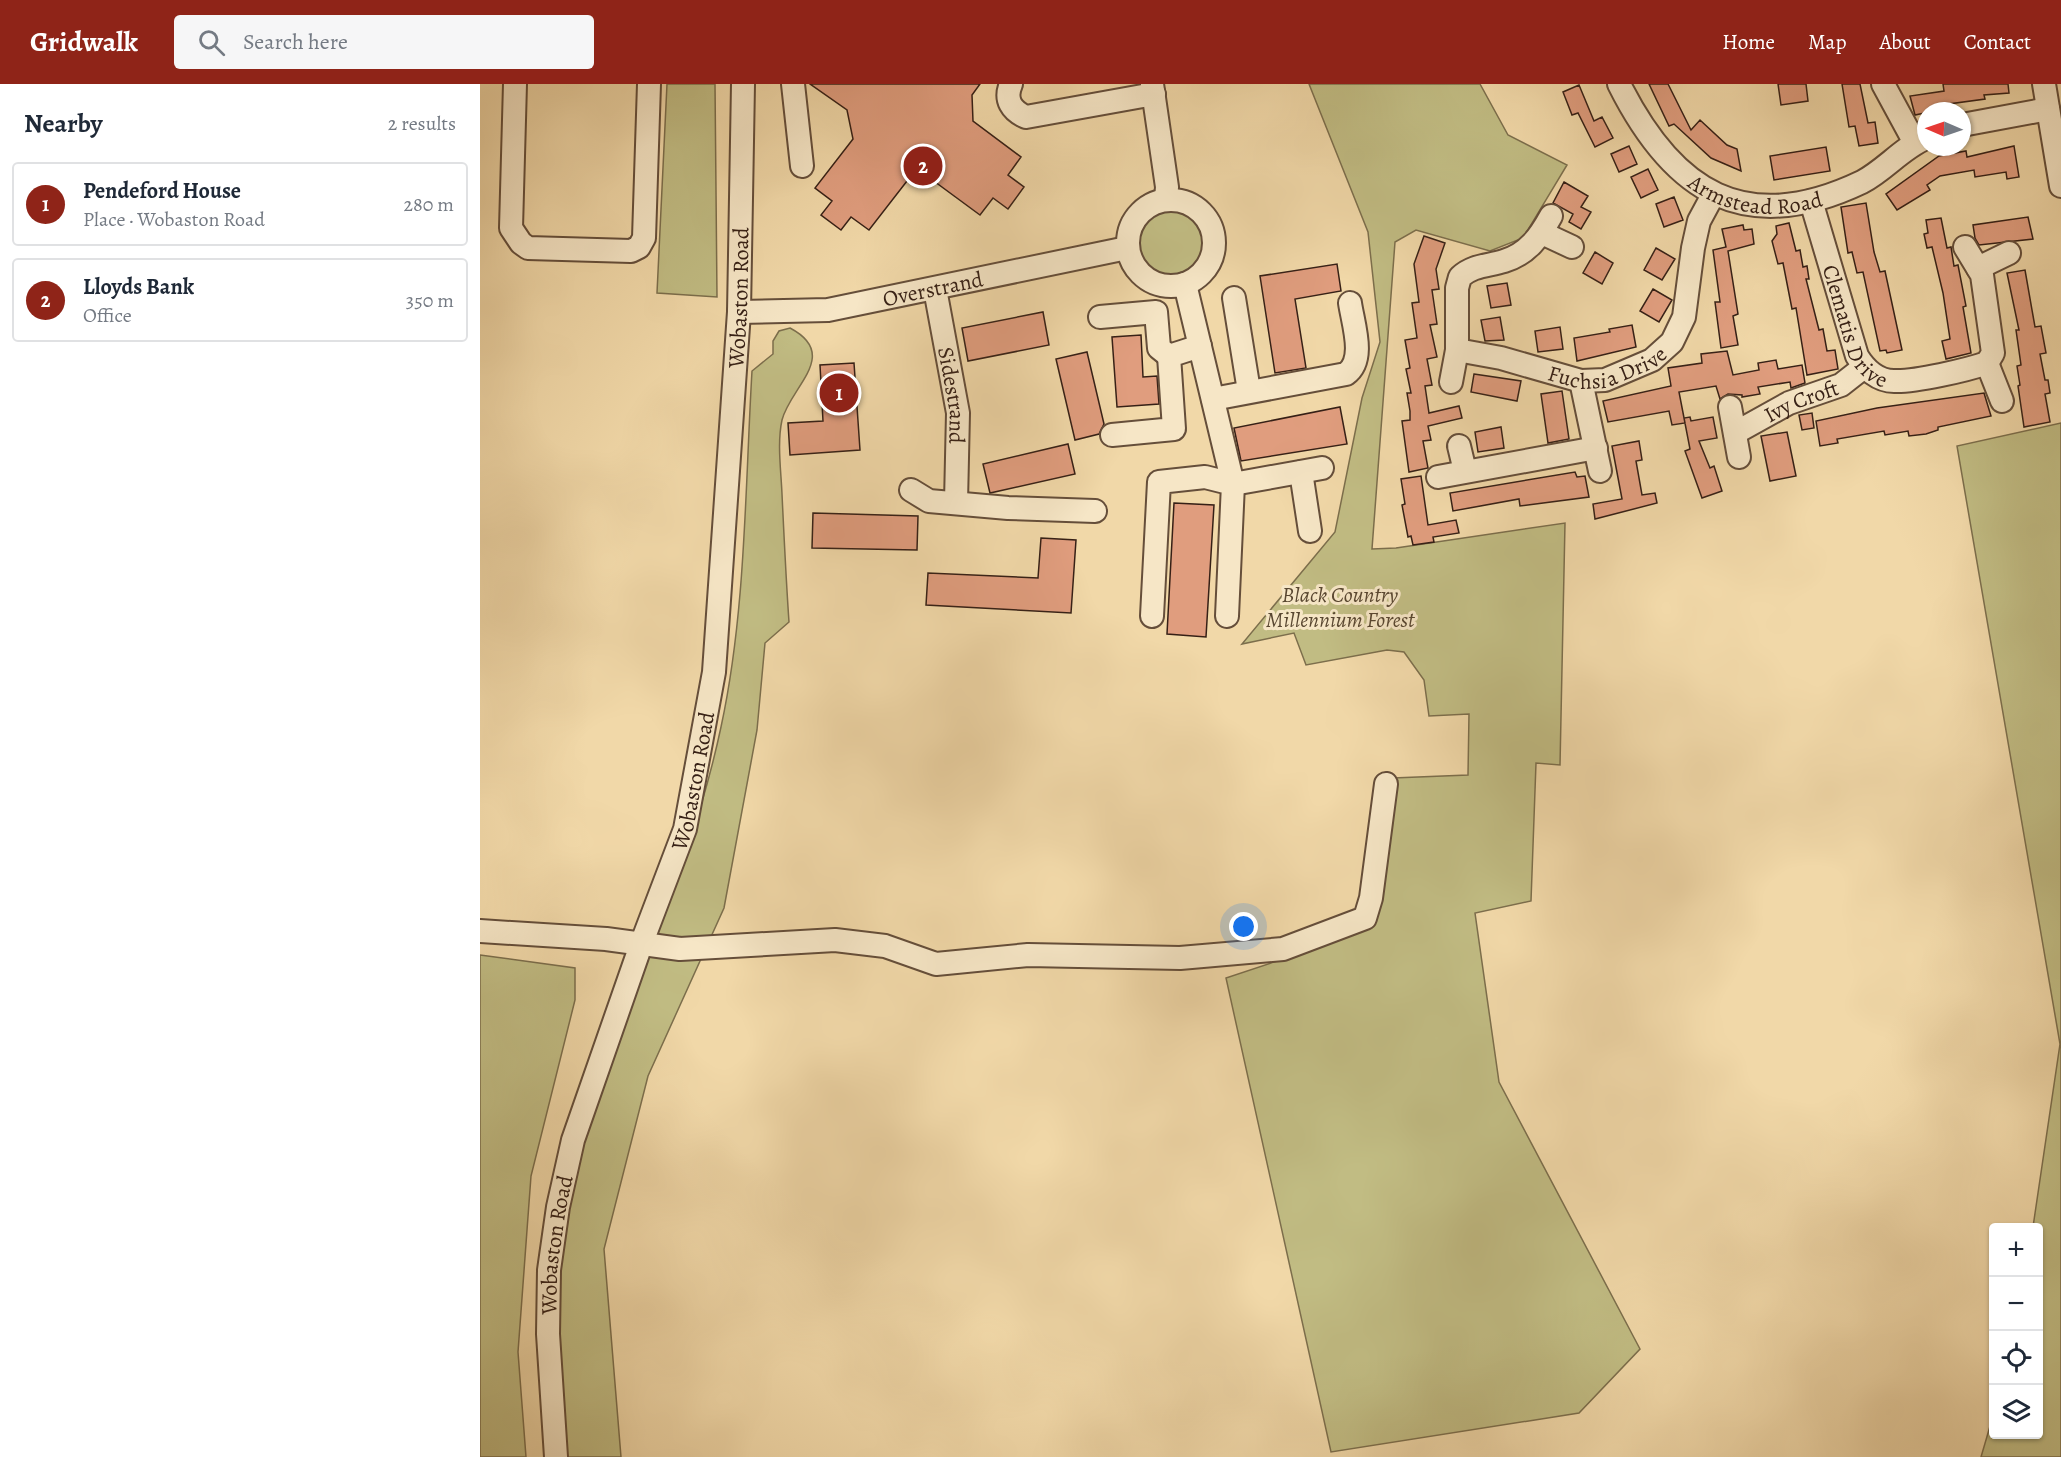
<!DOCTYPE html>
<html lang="en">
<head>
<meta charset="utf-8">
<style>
	:root { --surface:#fff; --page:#f6f6f7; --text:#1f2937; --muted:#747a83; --line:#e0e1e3; --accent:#8f2418 }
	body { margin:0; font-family:Alegreya,serif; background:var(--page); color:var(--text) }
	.controls { position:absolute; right:18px; bottom:18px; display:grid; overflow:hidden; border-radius:6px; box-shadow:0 2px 4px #0004 }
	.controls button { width:54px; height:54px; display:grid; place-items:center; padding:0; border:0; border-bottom:2px solid var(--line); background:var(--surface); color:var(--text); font:30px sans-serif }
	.compass { position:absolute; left:1437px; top:18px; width:54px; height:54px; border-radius:50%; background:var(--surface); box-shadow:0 2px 4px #0004; rotate:272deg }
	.you { position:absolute; left:764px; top:843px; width:21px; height:21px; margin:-15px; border:4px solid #fff; border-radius:50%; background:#1a73e8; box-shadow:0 0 0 9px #1a73e833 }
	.badge { display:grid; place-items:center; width:39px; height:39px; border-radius:50%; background:var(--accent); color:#fff; font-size:20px; font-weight:700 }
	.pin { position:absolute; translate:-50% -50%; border:3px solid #fff; box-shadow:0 2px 6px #0006 }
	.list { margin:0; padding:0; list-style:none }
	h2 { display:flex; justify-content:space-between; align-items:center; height:78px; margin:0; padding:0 24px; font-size:26px }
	h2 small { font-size:20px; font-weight:400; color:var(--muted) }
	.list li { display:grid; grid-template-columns:39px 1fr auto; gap:18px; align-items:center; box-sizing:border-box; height:84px; margin:0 12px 12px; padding:0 12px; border:2px solid var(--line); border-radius:6px }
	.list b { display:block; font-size:22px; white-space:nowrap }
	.list p { margin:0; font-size:20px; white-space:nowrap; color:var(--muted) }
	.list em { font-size:20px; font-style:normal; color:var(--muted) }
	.icon { flex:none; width:33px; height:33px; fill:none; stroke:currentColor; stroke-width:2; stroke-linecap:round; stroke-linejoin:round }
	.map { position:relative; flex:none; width:1581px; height:1373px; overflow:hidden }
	header { display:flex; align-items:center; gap:36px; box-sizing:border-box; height:84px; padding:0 30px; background:var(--accent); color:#fff }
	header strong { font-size:28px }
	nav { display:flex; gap:33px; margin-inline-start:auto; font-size:21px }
	.search { width:420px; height:54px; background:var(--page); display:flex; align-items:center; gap:15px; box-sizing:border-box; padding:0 21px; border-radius:6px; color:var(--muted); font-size:22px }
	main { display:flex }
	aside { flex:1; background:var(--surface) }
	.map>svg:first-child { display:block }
</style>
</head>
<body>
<header>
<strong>Gridwalk</strong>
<div class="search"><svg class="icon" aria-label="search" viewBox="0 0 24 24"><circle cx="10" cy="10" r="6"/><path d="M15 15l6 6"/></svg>Search here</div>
<nav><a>Home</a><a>Map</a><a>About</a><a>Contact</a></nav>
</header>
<main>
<aside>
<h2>Nearby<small>2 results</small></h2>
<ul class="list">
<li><span class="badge">1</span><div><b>Pendeford House</b><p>Place · Wobaston Road</p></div><em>280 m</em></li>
<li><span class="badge">2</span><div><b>Lloyds Bank</b><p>Office</p></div><em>350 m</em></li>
</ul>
</aside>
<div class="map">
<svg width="1581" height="1373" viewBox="0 0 1581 1373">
	<rect width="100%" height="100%" fill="#f1d8a8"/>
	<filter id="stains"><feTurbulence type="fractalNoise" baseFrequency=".00333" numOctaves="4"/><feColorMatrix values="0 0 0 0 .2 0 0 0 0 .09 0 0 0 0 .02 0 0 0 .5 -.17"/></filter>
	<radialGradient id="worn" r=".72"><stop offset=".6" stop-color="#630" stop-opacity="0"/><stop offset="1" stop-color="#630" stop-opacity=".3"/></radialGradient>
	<!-- green -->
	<path fill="#c1bc83" stroke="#7c6e4c" stroke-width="1.5" d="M187 0H235L237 213 177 209Z
		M829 0H1000L1028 51 1087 81 1043 154 1010 167 936 146 915 158 892 465 916 464 1085 439 1080 681 1056 679 1051 817 995 829 1019 998 1160 1265 1099 1329 851 1368 746 894 815 871 898 823 913 694 988 691 989 630 949 632 944 596 924 568 907 566 826 581 814 549 762 560 855 448 882 314 900 258 888 148Z
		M659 159a32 32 0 1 1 64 0a32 32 0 1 1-64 0Z
		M310 244C361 271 310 303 302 336 297 359 301 386 302 410 304 452 306 495 309 538L285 559 277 646 244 824 168 992 124 1165 141 1373H84C80 1311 69 1245 77 1183 103 995 202 828 241 643 266 527 265 405 272 287L293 270V257L299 247Z
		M1581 339V1373H1501L1513 1332 1514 1350H1558V1144L1553 1143 1580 960 1477 362Z
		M0 871 95 884V916L51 1092 38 1268 46 1373H0Z"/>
	<!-- building -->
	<path fill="#e09d7e" stroke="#362016" stroke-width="1.5" d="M330 0H500L492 11 493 37 541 73 528 91 544 103 528 125 513 114 500 131 451 95 427 97 389 146 371 133 361 146 341 131 352 117 335 104 373 55 367 26Z
		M1169 0H1188L1211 46 1220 36 1247 61 1257 65 1261 87 1231 74 1194 40 1189 42Z
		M1298 0H1326L1328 17 1301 21Z
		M1362 0H1380L1388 39 1395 38 1398 59 1379 62 1375 42 1369 43Z
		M1463 0H1528L1529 9 1504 11 1505 15 1454 22V27L1435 31 1430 12 1464 7Z
		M1099 1 1114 37 1122 33 1133 54 1115 63 1098 29 1092 31 1083 8Z
		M1149 62 1157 80 1139 88 1131 70Z
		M1534 62 1539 93 1527 95 1526 88 1495 93 1494 86 1460 92 1447 101 1450 106 1417 126 1406 110 1459 72 1486 67 1487 73Z
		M1346 63 1350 87 1294 96 1290 72Z
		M1168 85 1178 106 1161 114 1151 93Z
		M1084 98 1108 112 1101 123 1111 128 1101 145 1089 138 1093 130 1073 119Z
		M1194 113 1203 136 1184 143 1176 120Z
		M1386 119 1394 168 1400 188 1405 187 1422 266 1407 269 1406 266 1400 267 1383 188 1377 189 1372 168 1368 169 1361 123Z
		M1548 133 1553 155 1499 161 1495 154 1493 141Z
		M1461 134 1467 164 1471 163 1474 182 1478 181 1486 222 1483 223 1491 269 1466 275 1462 257 1470 255 1463 209 1452 163 1447 164 1444 150 1448 149 1446 136Z
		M1309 139 1316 167 1320 166 1323 183 1327 182 1329 195H1326L1339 246 1343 245 1347 267 1355 266 1358 285 1327 291 1316 224 1312 225 1303 179 1298 180 1292 157 1297 150 1296 142Z
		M1263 141 1264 146 1272 145 1274 160 1248 167 1258 230 1253 232 1258 261 1241 264 1235 218H1240L1233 166 1246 163 1242 145Z
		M944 152 965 159 956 185 959 205 952 206 957 240 950 241 957 273 947 275 952 301 945 302 949 329 979 322 982 334 948 342 951 356 943 357 948 384 929 388 922 337 930 336V327L927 309H931L926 285 930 284 925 256 937 254 932 219 939 218 934 180Z
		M1176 164 1195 175 1182 196 1164 186Z
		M1115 168 1133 179 1122 200 1103 189Z
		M857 180 861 207 815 215 826 284 795 289 780 192Z
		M1545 186 1555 243 1561 242 1566 269 1560 270 1565 296H1568L1570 309 1565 310 1570 338 1544 343 1538 302 1540 301 1537 282 1541 281 1536 246H1539L1527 189Z
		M1027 199 1031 221 1011 224 1007 202Z
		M1173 205 1192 216 1179 238 1160 227Z
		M563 228 569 261 488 277 482 244Z
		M1020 233 1024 256 1005 257 1001 236Z
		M1152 241 1156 263 1097 277 1094 254 1130 248 1129 245Z
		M1080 243 1083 265 1058 268 1055 247Z
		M661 251 663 293 677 292 679 320 637 323 632 253Z
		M1247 267 1253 291 1279 286 1278 279 1296 276 1298 285 1322 281 1325 299 1311 304 1310 298 1278 303 1280 310 1262 313V311L1248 310 1240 315 1236 302 1199 308 1205 339 1192 341 1189 327 1128 338 1123 317 1191 302 1188 284 1222 279 1221 270Z
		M607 268 624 340 619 350 595 356 576 275Z
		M374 279 380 366 310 371 308 339 343 337 340 281Z
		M994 290 1041 297 1037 317 991 308Z
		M1082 307 1089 355 1068 359 1061 310Z
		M1504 309 1511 332 1458 343V346L1446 350 1429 352 1428 347 1405 351 1404 347 1357 355 1358 359 1340 362 1336 337 1397 324Z
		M860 323 867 360 761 377 754 344Z
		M1332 329 1334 344 1322 346 1319 331Z
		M1210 333 1211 337 1233 333 1237 354 1219 357 1230 384 1234 382 1242 407 1222 414 1205 367 1210 365 1204 334Z
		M1021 343 1024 364 998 368 995 348Z
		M1307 348 1316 392 1290 397 1281 352Z
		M1159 357 1162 376 1156 377 1162 411 1175 409 1177 419 1115 435 1113 420 1142 415 1132 362Z
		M588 360 595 390 510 409 503 380Z
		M1095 388 1097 393 1105 392 1109 413 1040 422 1039 415 973 427 970 409Z
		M941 392 948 441 976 436 979 449 953 453 954 458 933 461 931 452 928 453 922 421 925 420 921 395Z
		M694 419 734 421 726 553 687 550Z
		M333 429 438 432 437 466 332 464Z
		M561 454 596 456 591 529 446 521 448 489 558 494Z"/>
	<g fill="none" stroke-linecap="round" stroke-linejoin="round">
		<defs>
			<g id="minor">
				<path d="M35 0 31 144 41 159 48 164 151 167 159 163 164 154 169 0"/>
				<path d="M313 0 322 82"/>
				<path d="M531 0C524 16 532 27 546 33L674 10"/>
				<path d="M672 0 687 103 686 115"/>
				<path id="s1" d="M1139 0C1193 108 1265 154 1382 98 1405 86 1422 64 1446 54"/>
				<path d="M1403 0 1435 59"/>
				<path d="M1564 0 1581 102"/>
				<path d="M1482 41 1568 25"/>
				<circle cx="691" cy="159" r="43"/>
				<path id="s2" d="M1331 117 1377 272C1385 285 1398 297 1414 297 1435 298 1487 286 1507 279L1513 269 1502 191 1485 163"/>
				<path d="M1062 149 1092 163"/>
				<path d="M1498 184 1529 169"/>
				<path d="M705 200 753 400 842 384"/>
				<path id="s3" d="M455 205 478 329 476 418"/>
				<path d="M754 214 769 307"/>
				<path id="s4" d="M259 228 348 226 647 164"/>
				<path d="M620 233 676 228 679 264 689 272"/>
				<path id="s5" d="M977 266 1021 274 1101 297 1125 296 1172 276 1192 258 1204 233 1213 164 1219 137 1233 111"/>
				<path d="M1507 279 1522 317"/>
				<path d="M1101 297 1120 387"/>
				<path d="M971 298 977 266V204L980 193C993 181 1008 182 1024 177 1048 170 1060 152 1071 132"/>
				<path d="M733 315 866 290C886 276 873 240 870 219"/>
				<path d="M1250 323 1259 373"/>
				<path id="s6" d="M1255 349 1309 319 1361 301 1384 283"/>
				<path d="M632 351 694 345 689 272 720 262"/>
				<path d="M979 362 985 387"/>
				<path d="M821 388 830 447"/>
				<path d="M958 393 1116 364"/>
				<path d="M431 406 449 417 528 424 615 427"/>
				<path d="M672 532 679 398 725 393 753 400 747 532"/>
				<path d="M0 847 126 855 200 865 355 856 405 862 456 880 548 871 700 874 803 865 885 834 891 814 906 700"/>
				<path id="s7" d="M76 1373 68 1250 69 1186 78 1123 93 1056 162 858 205 745 234 588 259 228 263 0"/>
			</g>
		</defs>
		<!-- minor casing -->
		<use href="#minor" stroke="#654e3a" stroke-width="26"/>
		<!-- minor -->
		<use href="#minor" stroke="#f6e6c6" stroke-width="22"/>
	</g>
	<g text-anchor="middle" stroke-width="6" stroke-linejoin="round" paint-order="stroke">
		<!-- street labels -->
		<g font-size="22" fill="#362016" stroke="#f6e6c6">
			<text dy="8" stroke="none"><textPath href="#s1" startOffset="189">Armstead Road</textPath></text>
			<text dy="8" stroke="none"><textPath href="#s4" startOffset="196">Overstrand</textPath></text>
			<text dy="8" stroke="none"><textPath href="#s7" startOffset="1185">Wobaston Road</textPath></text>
			<text dy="8" stroke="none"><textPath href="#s2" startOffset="134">Clematis Drive</textPath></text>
			<text dy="8" stroke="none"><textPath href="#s5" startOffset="156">Fuchsia Drive</textPath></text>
			<text dy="8" stroke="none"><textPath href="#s3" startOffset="108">Sidestrand</textPath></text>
			<text dy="8" stroke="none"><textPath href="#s6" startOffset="74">Ivy Croft</textPath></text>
			<text dy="8" stroke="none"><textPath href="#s7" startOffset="699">Wobaston Road</textPath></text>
			<text dy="8" stroke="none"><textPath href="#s7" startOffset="213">Wobaston Road</textPath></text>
		</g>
		<!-- park labels -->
		<g font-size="22" font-style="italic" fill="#594731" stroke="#f6e6c6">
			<text x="860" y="518">Black Country<tspan x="860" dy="25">Millennium Forest</tspan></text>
		</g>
	</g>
	<rect width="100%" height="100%" filter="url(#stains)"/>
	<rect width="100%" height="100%" fill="url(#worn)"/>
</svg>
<div class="controls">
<button>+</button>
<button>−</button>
<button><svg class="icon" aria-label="locate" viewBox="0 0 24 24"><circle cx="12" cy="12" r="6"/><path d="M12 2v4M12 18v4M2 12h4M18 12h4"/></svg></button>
<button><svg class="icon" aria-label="layers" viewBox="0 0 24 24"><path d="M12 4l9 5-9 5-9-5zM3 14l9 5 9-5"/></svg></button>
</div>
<svg class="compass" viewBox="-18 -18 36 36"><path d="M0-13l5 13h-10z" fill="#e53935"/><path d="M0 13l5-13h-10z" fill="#747a83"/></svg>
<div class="you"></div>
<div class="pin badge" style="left:359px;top:309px">1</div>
<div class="pin badge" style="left:443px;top:82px">2</div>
</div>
</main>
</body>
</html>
